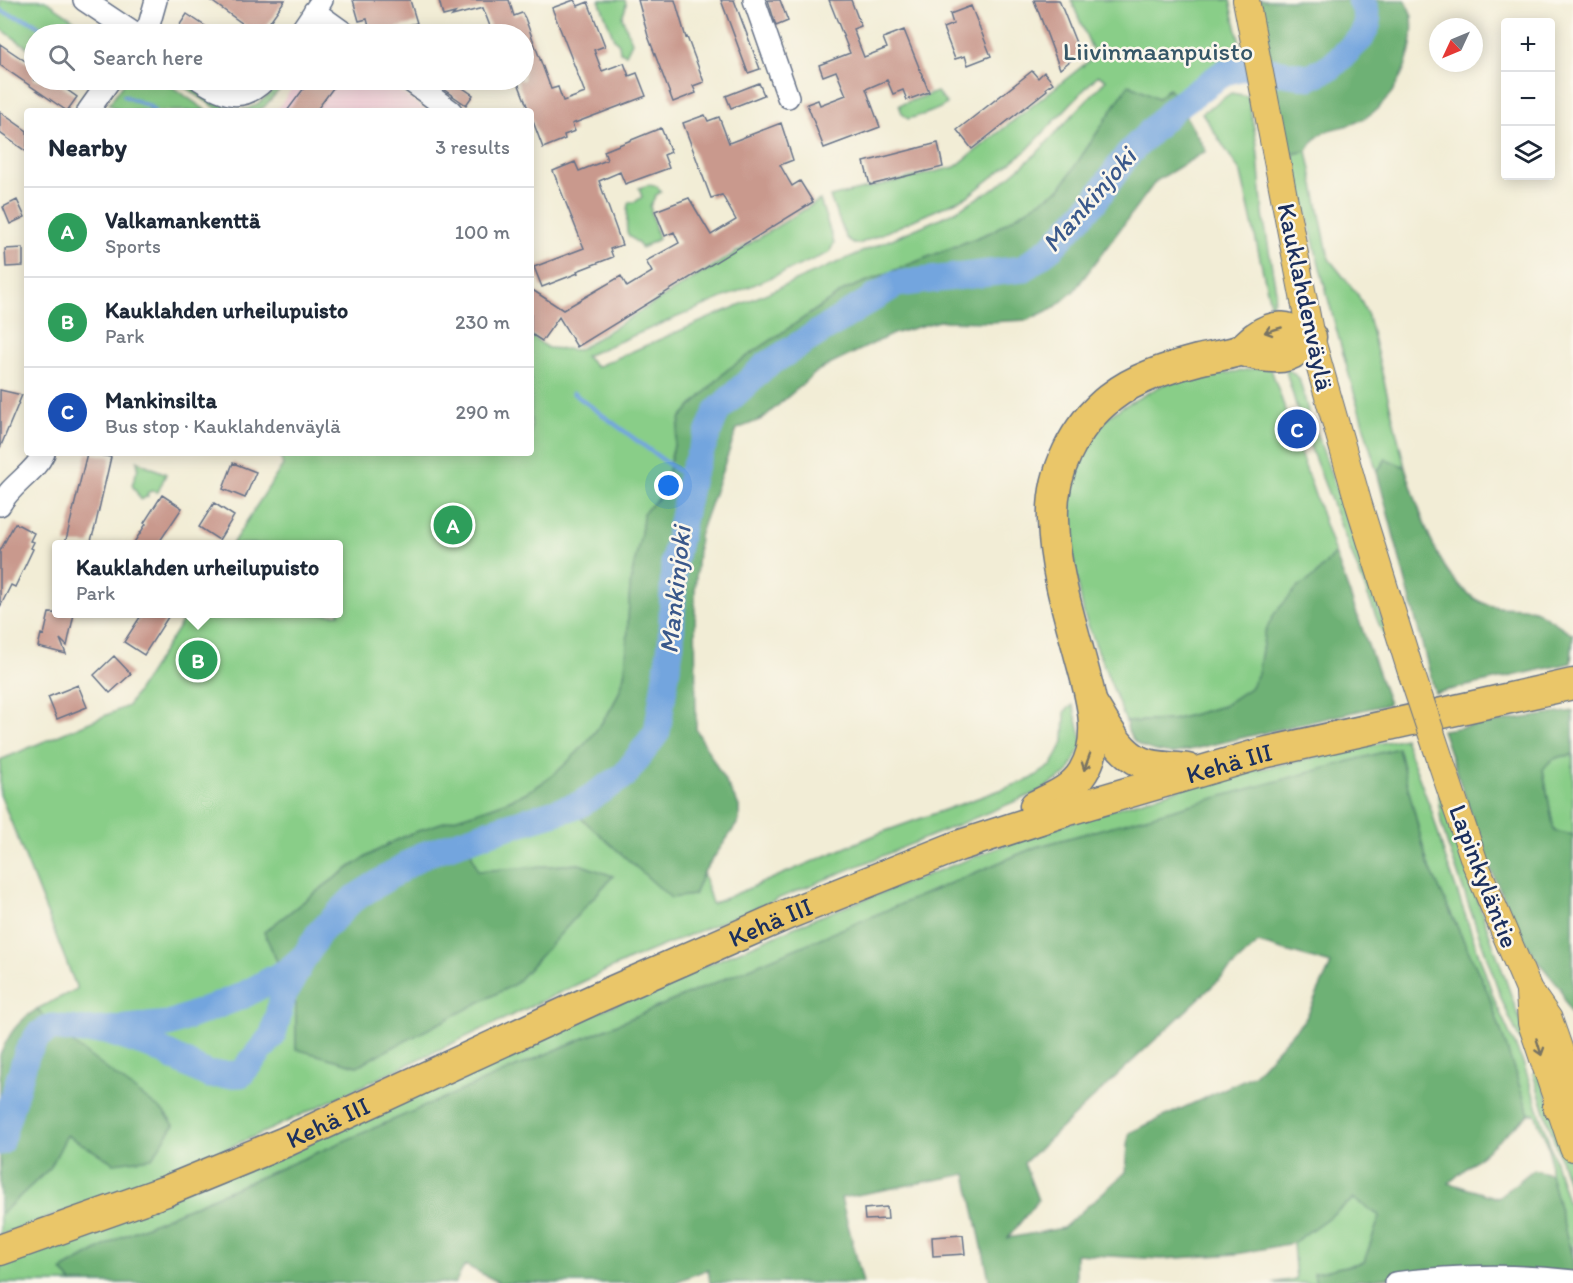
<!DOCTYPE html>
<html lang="en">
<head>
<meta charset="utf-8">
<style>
	:root { --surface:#fff; --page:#f6f6f7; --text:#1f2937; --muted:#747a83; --line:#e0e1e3; --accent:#b5179e }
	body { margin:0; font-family:Itim,sans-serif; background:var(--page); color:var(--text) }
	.controls { position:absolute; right:18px; top:18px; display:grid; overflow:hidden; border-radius:6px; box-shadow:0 3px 15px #0003 }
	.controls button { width:54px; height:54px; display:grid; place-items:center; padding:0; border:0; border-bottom:2px solid var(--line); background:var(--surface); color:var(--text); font:30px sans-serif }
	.compass { position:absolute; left:1429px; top:18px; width:54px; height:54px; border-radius:50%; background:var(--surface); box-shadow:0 3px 15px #0003; rotate:226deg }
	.you { position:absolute; left:669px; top:486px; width:21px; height:21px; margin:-15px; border:4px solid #fff; border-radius:50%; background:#1a73e8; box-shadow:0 0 0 9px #1a73e833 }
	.badge { display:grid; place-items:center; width:39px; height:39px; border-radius:50%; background:var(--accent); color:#fff; font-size:20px; font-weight:700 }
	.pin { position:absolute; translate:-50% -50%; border:3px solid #fff; box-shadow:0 2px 6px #0006 }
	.popup { position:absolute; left:52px; top:540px; width:291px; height:78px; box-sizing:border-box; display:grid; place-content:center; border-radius:6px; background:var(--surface); filter:drop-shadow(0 2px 4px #0005); font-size:20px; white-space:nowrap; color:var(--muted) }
	.popup b { font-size:22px; color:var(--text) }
	.popup::after { content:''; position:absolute; left:50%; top:100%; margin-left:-12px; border:12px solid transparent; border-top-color:var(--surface) }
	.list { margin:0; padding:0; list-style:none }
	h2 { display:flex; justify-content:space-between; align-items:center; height:78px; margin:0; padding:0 24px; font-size:26px }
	h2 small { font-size:20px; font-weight:400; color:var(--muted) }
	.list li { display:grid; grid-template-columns:39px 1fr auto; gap:18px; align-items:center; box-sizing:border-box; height:90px; padding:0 24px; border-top:2px solid var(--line) }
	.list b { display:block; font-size:22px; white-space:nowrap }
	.list p { margin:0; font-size:20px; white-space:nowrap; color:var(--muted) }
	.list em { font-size:20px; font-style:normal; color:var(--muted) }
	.icon { flex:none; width:33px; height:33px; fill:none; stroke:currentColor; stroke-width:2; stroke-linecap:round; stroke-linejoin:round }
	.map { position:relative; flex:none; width:1573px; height:1283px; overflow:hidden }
	.search { position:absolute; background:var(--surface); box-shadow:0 3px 15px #0003; left:24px; top:24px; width:510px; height:66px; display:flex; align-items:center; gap:15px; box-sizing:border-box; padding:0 21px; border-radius:33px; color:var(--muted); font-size:22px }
	.panel { position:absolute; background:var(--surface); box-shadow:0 3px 15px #0003; left:24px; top:108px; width:510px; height:348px; border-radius:6px }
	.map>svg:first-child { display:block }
</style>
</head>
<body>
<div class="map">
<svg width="1573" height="1283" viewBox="0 0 1573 1283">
	<rect width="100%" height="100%" fill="#fbf7ec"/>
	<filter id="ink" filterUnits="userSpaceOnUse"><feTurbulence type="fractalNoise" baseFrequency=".0167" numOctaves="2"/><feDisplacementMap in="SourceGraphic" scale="12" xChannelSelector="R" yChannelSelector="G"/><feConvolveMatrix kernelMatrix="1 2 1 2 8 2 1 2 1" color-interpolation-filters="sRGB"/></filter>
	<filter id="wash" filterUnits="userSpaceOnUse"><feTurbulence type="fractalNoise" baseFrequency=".008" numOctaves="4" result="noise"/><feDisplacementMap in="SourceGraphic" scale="24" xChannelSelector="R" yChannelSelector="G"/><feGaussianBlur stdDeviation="1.35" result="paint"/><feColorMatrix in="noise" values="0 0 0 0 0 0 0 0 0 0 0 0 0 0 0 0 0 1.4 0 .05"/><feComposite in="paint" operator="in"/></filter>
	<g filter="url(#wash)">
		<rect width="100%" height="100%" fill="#f2edd6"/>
		<!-- built -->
		<path fill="#f5cfda" d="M298 80H383L427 111H272L279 107Z"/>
		<!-- green -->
		<path fill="#89ce88" stroke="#527e73" stroke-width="1.5" d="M0 0H45L95 34H34V52L0 28Z
			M599 0H625C628 6 624 11 622 17L632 42 626 54 620 52 619 44 614 39Z
			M1071 0H1230L1244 62 1224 68 1159 115 1124 92 1060 189 991 232 845 290 727 370 681 417 662 495 643 513C643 539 632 563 630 589 627 618 629 647 624 675 617 717 564 773 527 792 483 815 431 821 387 845 343 868 304 902 264 932L296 1004V1049L357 1066 515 984 613 876 579 864 478 871 465 836 564 803 671 897 694 895 703 873 712 904 880 833 1031 779 1052 765 1064 741 1065 711 1073 705 1083 743 1068 773 1038 792 631 959 271 1129 171 1173 0 1235V1215L50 1168 102 1067 76 1046 37 1009 77 989 0 794V760L128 706 187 614H339V544H232L283 465 279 453H531V336L548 348 578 350 820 200 834 243 829 253 585 356 596 367 952 213 998 186 1036 154 1106 80 1098 75 1027 150 968 196 859 244H853L846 237 830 197 955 167 1095 56Z
			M126 80H162L207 111H119L109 104Z
			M174 80C185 79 190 84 199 90 234 115 247 119 277 86L281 88 264 107 256 111H221Z
			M937 92 947 104C935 112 922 115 908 119L902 113 899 105Z
			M1231 93 1248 96 1257 145 1263 215 1276 291 1271 308 1241 173 1202 113Z
			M1307 151 1329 259 1358 295 1368 316 1405 467 1386 459 1377 472C1346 366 1316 261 1293 154Z
			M648 185 657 186 661 192 656 195 650 206 658 239 642 248C630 233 625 241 627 218 628 211 626 208 629 202H635L642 197 639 188Z
			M1270 366 1335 553 1315 576 1297 588 1265 632 1258 674 1250 688 1223 706 1173 720 1126 722 1084 615 1070 542 1067 493 1079 457 1099 423 1124 406 1166 383Z
			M1289 370 1299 378 1308 411 1306 415H1302L1298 412 1286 371Z
			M1309 428 1314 429 1321 445 1392 647 1382 632 1306 436 1305 432Z
			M137 461 166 474 158 492 151 491 147 493 148 496 141 500 132 485 138 468Z
			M1404 738 1432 812 1444 854 1496 1004 1524 1065 1545 1130 1573 1220V1260L1550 1174 1549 1148 1535 1114H1529L1488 993 1427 862 1398 749 1036 847 537 1058 119 1238 62 1270 72 1283H0V1261L598 1012 816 918 1039 832 1205 781Z
			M1573 755V835L1554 831 1543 769C1550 758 1560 756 1573 755Z
			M1438 794H1440L1534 1060 1528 1058 1503 1003 1447 843 1441 822Z
			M1538 1070 1573 1171V1199L1533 1074Z
			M1354 1199 1380 1216 1364 1262 1314 1273 1316 1283H1272L1296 1279 1293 1243Z"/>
		<!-- forest -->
		<path fill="#6eb174" stroke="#447069" stroke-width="1.5" fill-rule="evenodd" d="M1253 0H1405C1407 5 1411 12 1412 17 1416 55 1396 102 1361 120 1337 133 1323 122 1307 151L1285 155Z
			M1129 84 1158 98 1169 88 1206 151 1156 181 1074 291 1055 307 1028 320 989 322 939 321 893 334 819 370 762 419 737 429 699 536 695 592 696 729 739 806V821L703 873 694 895 671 898 564 803 465 836 478 871 579 864 613 876 515 984 357 1066 296 1049V1004L264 932C304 902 343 869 387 845 431 821 483 815 527 792 564 773 617 716 624 675 629 647 627 618 630 589 632 563 643 539 643 513L662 495 681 417 727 370 845 290 991 232 1060 189Z
			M1386 459 1405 467C1420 511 1439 588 1488 605 1502 610 1519 605 1534 610 1542 613 1564 629 1573 634L1571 663 1435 693 1377 472Z
			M1335 553 1389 704 1172 754C1149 750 1130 749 1126 722L1173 720 1223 706 1250 688 1258 674 1265 632 1275 613 1297 588 1315 576Z
			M1573 711V755C1560 756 1550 758 1543 770L1554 831 1573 835V1021L1560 988 1536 959 1521 934 1488 864 1442 730Z
			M1398 748 1427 862 1488 993 1529 1114 1449 1183 1498 1198 1534 1169 1550 1174 1573 1260V1275L1483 1268 1334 1283H1316L1314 1273 1364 1262 1380 1216 1354 1199 1293 1243 1237 1254 1162 1259 1076 1254V1283H990L966 1174 841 1198 863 1283H710L708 1269 673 1283H500L465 1265 455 1283H72L62 1270 119 1238 537 1058 1036 847ZM1258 943 1331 964 1306 1018 1254 1075 1129 1133 1126 1172 1063 1228 1008 1238 1038 1200 1024 1163Z
			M37 1009 76 1046 164 1112 174 1125 152 1158 114 1163 67 1135 50 1168 0 1215V1055C10 1032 16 1023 37 1009Z"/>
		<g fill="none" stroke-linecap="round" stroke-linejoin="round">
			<!-- stream -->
			<path stroke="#73a5de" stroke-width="4.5" d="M0 10C19 21 32 15 45 34
				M124 96 149 106 154 111
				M573 393 690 480"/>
			<!-- river -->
			<path stroke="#73a5de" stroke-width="27" d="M115 1034 154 1047 209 1075 241 1074 273 1035 283 996 302 961
				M0 1142 27 1053 38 1035 52 1027 85 1031 105 1030 169 1024 242 996 289 970 305 956 319 933 353 899 423 855 502 828 579 805 625 775 657 732 671 643 674 561 692 473 717 411 765 366 896 284 1023 269 1053 246 1094 202 1128 154 1174 108 1225 72 1244 67 1309 77 1331 67 1361 38 1368 23 1365 8 1360 0"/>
		</g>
		<g id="blocks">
			<!-- building -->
			<path fill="#c9998d" d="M210 0H285L261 34H257Z
				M353 0H410L417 23 371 34 367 19 359 21Z
				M439 0H509L514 16 522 13 525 18 551 89 558 87 563 101 585 93 552 8 574 0 578 6 588 2 605 46 594 50 602 71 624 63 629 76 637 73 646 96 572 124 575 131 564 135 565 139 543 148 531 116V111H529L517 80H524V34H493L483 8 452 16 455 13 443 16Z
				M638 0H675L686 38 687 37 704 82 693 86 696 93 673 102 648 36Z
				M721 0H734L760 69 748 73Z
				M768 0H780L788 21 776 26Z
				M829 0H851L861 26 853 29 864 57 887 48 883 38 904 30 929 92 907 100 903 90 893 94 887 80 866 89 880 127 824 148 807 104 818 100 820 105 846 95 836 71 823 76 819 65 850 53Z
				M1034 0H1059L1080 53 1060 69Z
				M971 6 991 56 968 65 965 56 955 59 943 28 953 24 950 14Z
				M187 14 217 34H185L177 29Z
				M0 44 34 67V80H53L77 97 67 111 0 65Z
				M1032 71 1038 78 1044 72 1053 83 1046 88 1047 90 972 149 957 130Z
				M310 80H339L316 111H287Z
				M430 80H451L473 95 466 105Z
				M759 83 764 95 731 108 726 96Z
				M0 112 27 131V152L0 133Z
				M705 115 708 121 719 117 729 143 781 123 793 160 780 165 792 186 800 181 813 202 577 347 559 317 542 341 531 334V289L563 310 621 276 627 287 652 272 646 261 679 243 674 232 665 236 655 211 689 198 711 235 736 220 722 195 711 198 683 123Z
				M661 128 671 152 664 155 669 168 625 184 620 172 599 181 622 245 610 249 613 257 577 271 578 273 542 287 534 267 584 248 553 171 575 162 579 171 607 160 604 151Z
				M938 143 943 167 870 185 864 162Z
				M17 200 25 217 10 224 3 207Z
				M23 248V266L6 267 5 249Z
				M0 390 22 395 0 448Z
				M87 453 111 457 95 527 90 544H65Z
				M233 463 256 472 245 498 223 489Z
				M162 495 182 508 158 544H133L146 524 144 523Z
				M214 503 234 516 219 540 199 527Z
				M15 523 34 533 30 541 34 542 31 548 33 549 15 587 11 585 0 607V551Z
				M49 613 74 614 67 646 60 639 66 654 38 647 41 634 44 635Z
				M142 614H170L144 655 124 642Z
				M114 656 131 674 110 693 94 675Z
				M78 685 87 707 57 719 48 697Z
				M887 1207 888 1219 865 1220 864 1209Z
				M963 1235 965 1254 933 1256 932 1237Z"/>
		</g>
	</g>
	<g filter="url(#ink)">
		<use href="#blocks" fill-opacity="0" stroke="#667288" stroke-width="1.5"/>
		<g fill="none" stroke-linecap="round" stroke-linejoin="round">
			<defs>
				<path id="minor" d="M84 0 135 34
					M754 0 788 97
					M314 11 346 34
					M143 34 149 25 156 0
					M299 34 322 0
					M200 80C225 96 242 103 265 80
					M409 80 451 111
					M88 111 110 80
					M0 505C11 484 34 474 44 453
					M1395 1283C1454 1275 1513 1274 1573 1281"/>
				<path id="major" d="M1246 0 1311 337 1359 505 1411 672
					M1441 762 1475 863 1529 990 1549 1019 1573 1088
					M1529 993 1531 1023 1573 1148"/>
				<g id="highway">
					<path d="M1093 705C1106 725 1118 752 1141 762 1155 768 1173 767 1188 769"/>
					<path d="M1035 806C1053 797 1072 790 1083 772 1106 735 1088 688 1078 649 1066 606 1054 564 1053 520 1051 473 1074 426 1111 397 1135 378 1168 368 1198 360 1211 357 1226 355 1238 351 1245 348 1250 341 1256 337 1277 321 1290 328 1311 337 1306 342 1302 347 1296 351 1281 363 1256 355 1240 350"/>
					<path d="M1573 1087 1558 1106 1573 1109"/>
					<path id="s1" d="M0 1250 166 1191 285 1142 599 997 788 914 958 846 1065 811 1263 753 1573 684"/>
				</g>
			</defs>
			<!-- minor casing -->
			<use href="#minor" stroke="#667288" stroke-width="24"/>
			<!-- major casing -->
			<use href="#major" stroke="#667288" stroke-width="28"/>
			<!-- highway casing -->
			<use href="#highway" stroke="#667288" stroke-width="33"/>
			<!-- minor -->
			<use href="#minor" stroke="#fff" stroke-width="21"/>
			<!-- major -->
			<use href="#major" stroke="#eac669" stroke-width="26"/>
			<!-- highway -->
			<use href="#highway" stroke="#eac669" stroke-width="30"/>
			<defs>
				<path id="major-bridge" d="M1411 672 1441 762"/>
			</defs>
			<!-- major-bridge casing -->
			<use href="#major-bridge" stroke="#667288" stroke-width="28" stroke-linecap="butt"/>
			<!-- major-bridge -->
			<use href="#major-bridge" stroke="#eac669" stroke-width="26"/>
		</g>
		<!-- one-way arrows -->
		<defs><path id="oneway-shaft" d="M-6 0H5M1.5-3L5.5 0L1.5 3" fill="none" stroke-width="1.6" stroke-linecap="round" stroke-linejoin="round" transform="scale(1.5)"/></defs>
		<g stroke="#787363">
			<use href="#oneway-shaft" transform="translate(1273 330) rotate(164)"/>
			<use href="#oneway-shaft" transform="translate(1087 762) rotate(110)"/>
			<use href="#oneway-shaft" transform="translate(1539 1047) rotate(73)"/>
		</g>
	</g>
	<g text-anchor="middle" stroke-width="5" stroke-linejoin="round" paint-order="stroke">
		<!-- park labels -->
		<g font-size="26" fill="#365768" stroke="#fbf7ec">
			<text x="1158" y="60">Liivinmaanpuisto</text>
		</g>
		<!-- street labels -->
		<g font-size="26" fill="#1b2f5e" stroke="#fbf7ec">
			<text transform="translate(1306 297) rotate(78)" y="9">Kauklahdenväylä</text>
			<text dy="9" stroke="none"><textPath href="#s1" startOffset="1324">Kehä III</textPath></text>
			<text transform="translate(1484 876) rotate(69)" y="9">Lapinkyläntie</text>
			<text dy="9" stroke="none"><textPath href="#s1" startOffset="838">Kehä III</textPath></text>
			<text dy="9" stroke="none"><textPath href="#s1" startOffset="352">Kehä III</textPath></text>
		</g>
		<!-- water labels -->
		<g font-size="27" font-style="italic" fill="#3a588b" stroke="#fbf7ec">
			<text transform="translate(1089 200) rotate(-49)" y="9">Mankinjoki</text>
			<text transform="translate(675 590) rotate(-84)" y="9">Mankinjoki</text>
		</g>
	</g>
</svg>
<div class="controls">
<button>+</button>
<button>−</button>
<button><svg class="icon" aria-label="layers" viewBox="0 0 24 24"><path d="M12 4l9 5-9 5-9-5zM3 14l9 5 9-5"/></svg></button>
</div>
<svg class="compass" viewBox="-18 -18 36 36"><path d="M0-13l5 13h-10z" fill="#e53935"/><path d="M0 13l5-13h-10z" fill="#747a83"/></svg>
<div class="you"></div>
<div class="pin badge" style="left:453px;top:525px;background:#2e9e5b">A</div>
<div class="pin badge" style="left:198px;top:660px;background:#2e9e5b">B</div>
<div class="popup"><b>Kauklahden urheilupuisto</b>Park</div>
<div class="pin badge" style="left:1297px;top:429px;background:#1a4fb4">C</div>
<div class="search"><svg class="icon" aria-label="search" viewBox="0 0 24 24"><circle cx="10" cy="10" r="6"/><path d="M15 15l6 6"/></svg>Search here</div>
<section class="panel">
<h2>Nearby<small>3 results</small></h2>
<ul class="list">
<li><span class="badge" style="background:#2e9e5b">A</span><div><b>Valkamankenttä</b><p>Sports</p></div><em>100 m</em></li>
<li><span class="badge" style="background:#2e9e5b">B</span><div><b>Kauklahden urheilupuisto</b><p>Park</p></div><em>230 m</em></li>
<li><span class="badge" style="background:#1a4fb4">C</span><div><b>Mankinsilta</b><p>Bus stop · Kauklahdenväylä</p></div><em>290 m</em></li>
</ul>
</section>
</div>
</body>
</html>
